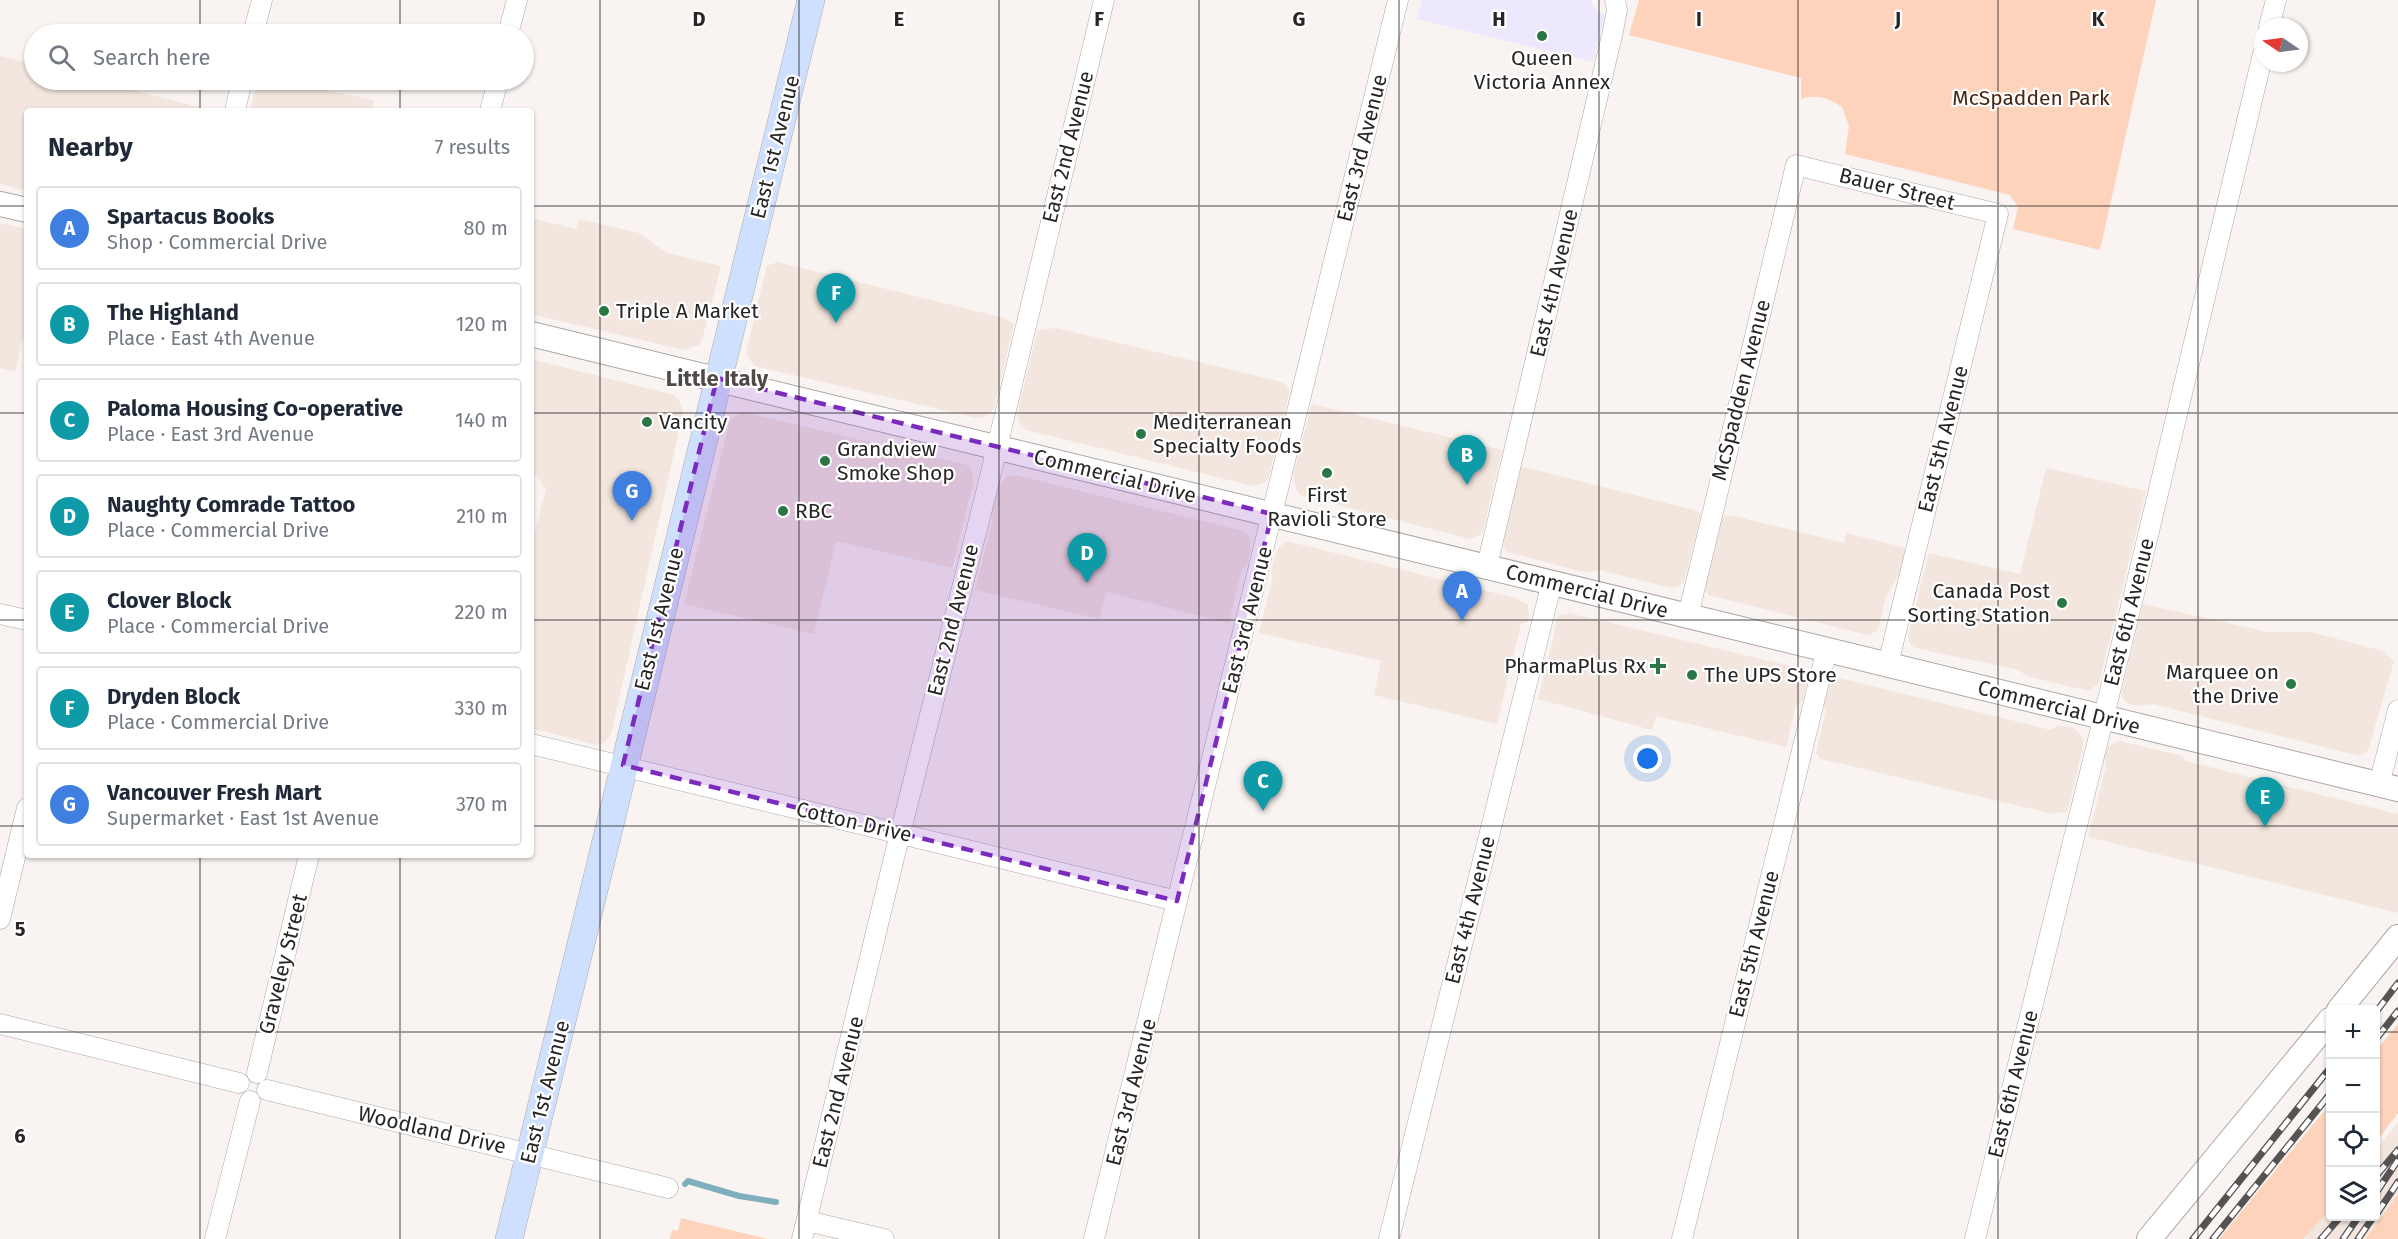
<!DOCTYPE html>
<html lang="en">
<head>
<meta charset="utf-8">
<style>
	:root { --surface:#fff; --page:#f2f2f3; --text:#1f2937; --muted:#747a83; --line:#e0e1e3; --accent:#111827 }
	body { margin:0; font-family:"Fira Sans",sans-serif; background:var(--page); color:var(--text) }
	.controls { position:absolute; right:18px; bottom:18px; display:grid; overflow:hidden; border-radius:6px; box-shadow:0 2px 4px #0004 }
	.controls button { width:54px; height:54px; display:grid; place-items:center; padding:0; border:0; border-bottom:2px solid var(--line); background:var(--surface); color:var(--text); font:30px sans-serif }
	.compass { position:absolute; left:2254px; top:18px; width:54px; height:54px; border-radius:50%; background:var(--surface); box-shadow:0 2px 4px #0004; rotate:283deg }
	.you { position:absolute; left:1648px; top:759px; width:21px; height:21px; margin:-15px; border:4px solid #fff; border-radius:50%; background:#1a73e8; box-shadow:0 0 0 9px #1a73e833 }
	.badge { display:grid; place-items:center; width:39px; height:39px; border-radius:50%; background:var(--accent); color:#fff; font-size:20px; font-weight:700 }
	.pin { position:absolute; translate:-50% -50px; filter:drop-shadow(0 2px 3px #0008) }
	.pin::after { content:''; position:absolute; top:32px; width:21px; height:18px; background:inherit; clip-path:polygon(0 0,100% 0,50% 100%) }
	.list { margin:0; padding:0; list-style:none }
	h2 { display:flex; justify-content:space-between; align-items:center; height:78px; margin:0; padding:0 24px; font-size:26px }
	h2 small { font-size:20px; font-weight:400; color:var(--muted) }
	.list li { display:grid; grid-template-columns:39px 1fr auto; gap:18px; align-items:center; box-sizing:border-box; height:84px; margin:0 12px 12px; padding:0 12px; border:2px solid var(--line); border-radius:6px }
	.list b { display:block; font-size:22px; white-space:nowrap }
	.list p { margin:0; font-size:20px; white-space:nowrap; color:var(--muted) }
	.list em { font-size:20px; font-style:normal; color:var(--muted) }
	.icon { flex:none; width:33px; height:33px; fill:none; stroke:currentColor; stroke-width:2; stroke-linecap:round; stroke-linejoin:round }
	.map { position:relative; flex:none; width:2398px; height:1239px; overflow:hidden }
	.search { position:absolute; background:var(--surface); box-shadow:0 2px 4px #0004; left:24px; top:24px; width:510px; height:66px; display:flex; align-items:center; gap:15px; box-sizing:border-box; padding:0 21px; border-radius:33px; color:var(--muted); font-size:22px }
	.panel { position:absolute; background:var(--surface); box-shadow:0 2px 4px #0004; left:24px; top:108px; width:510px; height:750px; border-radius:6px }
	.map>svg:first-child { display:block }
</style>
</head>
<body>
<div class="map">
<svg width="2398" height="1239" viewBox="0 0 2398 1239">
	<rect width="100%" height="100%" fill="#f9f4f1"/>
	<!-- built -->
	<path fill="#f3e6df" d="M0 56 34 64V80H94L213 111H27V191L0 184Z
		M258 80H277L374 100 372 111H250Z
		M531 218 576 229 579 219 639 233 667 253 721 266 702 340 699 345 684 350 531 314Z
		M0 223 27 229V342L22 341 15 372 0 368Z
		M777 262 1004 318 1014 324 994 407 991 412 984 417 977 418 755 366 747 356V348L767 266Z
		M1056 328 1282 382 1290 390 1268 480 1262 484 1253 486 1026 430 1020 425 1017 413 1038 330Z
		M531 359 674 395 680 402 683 412 611 735 602 744 596 745 531 728V546L546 489 536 475 531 474Z
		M1312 404 1502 450 1482 534 1470 539 1303 496 1298 493 1294 482V472Z
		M743 412 967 465 972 471 973 483 952 568 836 541 814 634 684 604 729 423 733 417Z
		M1520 466 1694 510 1701 514 1684 582 1677 587 1671 588 1599 570 1587 573 1511 553 1505 549 1502 537Z
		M2046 468 2146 491 2099 683 2089 691 2026 676 2019 670 1915 648 1911 645 1908 636 1929 553 2020 574Z
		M1016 475 1243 531 1249 536 1251 549 1247 565 1242 569 1229 623 1106 592 1099 619 975 590 993 518 989 510 994 492 1007 476Z
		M1730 515 1844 543 1846 533 1906 548 1900 573 1886 597 1878 630 1870 635 1863 634 1708 595 1704 586 1721 516Z
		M1287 541 1515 598 1528 605 1529 621 1521 624 1497 724 1374 695 1381 661 1259 633 1273 576 1271 572 1276 553 1279 547Z
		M2143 604 2268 632H2311L2383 651 2394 661 2368 751 2359 756 2153 704 2135 706 2128 704 2122 696V690Z
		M1569 613 1799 668 1804 672 1807 681 1803 700 1796 705 1786 747 1656 716 1652 730 1538 699 1554 635 1556 619 1559 615Z
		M1839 678 2051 730 2058 725 2074 728 2083 737V745L2068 811 2053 814 1821 759 1816 753 1826 710 1823 706 1827 687 1834 679Z
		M2119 741 2183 756 2186 761 2398 814V913L2088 837 2106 767 2104 756 2107 747Z
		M2398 1122V1193L2364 1239H2304L2330 1206V1216H2376V1150Z"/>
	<!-- education -->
	<path fill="#ede8fd" d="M1422 0H1590L1596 10 1605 15 1593 62 1417 19Z"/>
	<!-- green -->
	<path fill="#fdd3bb" d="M1639 0H2156L2100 250 2013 229 2018 207 2010 195 1845 154 1849 126 1842 107C1829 98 1816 94 1801 99V78L1629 35Z
		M2398 1024V1113L2376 1142V1051Z
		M2330 1104V1210L2303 1239H2219Z
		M2398 1194V1239H2365Z
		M681 1218 768 1239H670L672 1230 678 1231Z"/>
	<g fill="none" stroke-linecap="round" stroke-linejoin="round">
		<!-- stream -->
		<path stroke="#7faebc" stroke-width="6" d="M685 1184 688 1181 739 1196 776 1202"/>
		<defs>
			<path id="minor" d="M2269 27 2276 0
				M253 34 262 0
				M508 34 517 0
				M235 111 242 80
				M490 111 498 80
				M1487 566 1613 31 1617 10 1615 0
				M0 614 27 620
				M1688 616 1796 165 1824 172 1998 214 1888 664
				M531 744 1177 901
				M2379 785 2398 710
				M0 919 27 808
				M0 1024 239 1083
				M257 1073 309 855
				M267 1090 668 1188
				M807 1221 884 1239
				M215 1239 250 1101
				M802 1239 895 854 988 485 1104 0
				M1094 1239 1398 0
				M1389 1239 1552 582
				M1682 1239 1827 649
				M1975 1239 2134 594 2263 54"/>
			<path id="tertiary" d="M0 204 27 210
				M531 334 2398 789
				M2339 1010 2398 937
				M2149 1239 2330 1020"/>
			<path id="secondary" d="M509 1239 811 0"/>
		</defs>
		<!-- minor casing -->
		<use href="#minor" stroke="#ada8a6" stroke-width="21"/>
		<!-- tertiary casing -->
		<use href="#tertiary" stroke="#ada8a6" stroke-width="26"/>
		<!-- secondary casing -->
		<use href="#secondary" stroke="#ada8a6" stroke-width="28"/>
		<!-- minor -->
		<use href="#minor" stroke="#fff" stroke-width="20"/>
		<!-- tertiary -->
		<use href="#tertiary" stroke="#fff" stroke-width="24"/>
		<!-- secondary -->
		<use href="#secondary" stroke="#cfe0fe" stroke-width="27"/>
		<defs>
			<path id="rail" d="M2376 1012 2398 983
				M2376 1039 2398 1011
				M2376 1176 2398 1150
				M2376 1193 2398 1160
				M2376 1215 2398 1182
				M2193 1239 2330 1068
				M2213 1239 2330 1094
				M2321 1239 2341 1216
				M2343 1239 2359 1216
				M2358 1239 2374 1216"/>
		</defs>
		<!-- rail casing -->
		<use href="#rail" stroke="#565352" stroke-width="7"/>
		<!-- rail -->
		<use href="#rail" stroke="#fff" stroke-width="4.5" stroke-dasharray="14" stroke-linecap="butt"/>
	</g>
	<!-- marked area -->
	<path fill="#7b2cbf" fill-opacity="0.2" stroke="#7b2cbf" stroke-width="4.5" stroke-dasharray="12 8" stroke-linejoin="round" d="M717 378 1272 514 1177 901 623 765Z"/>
	<!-- grid -->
	<path fill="none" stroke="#282625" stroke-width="1.5" stroke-opacity="0.55" d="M200 0V34M400 0V34M600 0V1239M799 0V1239M999 0V1239M1199 0V1239M1399 0V1239M1599 0V1239M1798 0V1239M1998 0V1239M2198 0V1239M200 80V111M400 80V111M0 206H27M531 206H2398M0 413H27M531 413H2398M0 620H27M531 620H2398M0 826H27M531 826H2398M200 855V1239M400 855V1239M0 1032H2330M2376 1032H2398"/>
	<!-- markers -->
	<g fill="#2a7645" stroke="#fff" stroke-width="2">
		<circle cx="1542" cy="36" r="6"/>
		<circle cx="604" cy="311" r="6"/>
		<circle cx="647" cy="422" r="6"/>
		<circle cx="1141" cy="434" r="6"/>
		<circle cx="825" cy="461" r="6"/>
		<circle cx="1327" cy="473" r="6"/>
		<circle cx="783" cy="511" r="6"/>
		<circle cx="2062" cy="603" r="6"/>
		<path d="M1655 657h6v6h6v6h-6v6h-6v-6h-6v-6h6z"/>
		<circle cx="1692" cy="675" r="6"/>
		<circle cx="2291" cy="684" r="6"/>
	</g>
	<g text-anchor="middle" stroke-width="4.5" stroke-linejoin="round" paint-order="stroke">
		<!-- poi labels -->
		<g font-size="21" fill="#282625" stroke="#fff" text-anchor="start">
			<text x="1542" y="65" text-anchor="middle">Queen<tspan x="1542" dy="24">Victoria Annex</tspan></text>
			<text x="616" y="318">Triple A Market</text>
			<text x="659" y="429">Vancity</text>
			<text x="1153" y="429">Mediterranean<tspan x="1153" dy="24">Specialty Foods</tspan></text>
			<text x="837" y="456">Grandview<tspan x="837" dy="24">Smoke Shop</tspan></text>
			<text x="1327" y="502" text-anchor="middle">First<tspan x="1327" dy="24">Ravioli Store</tspan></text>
			<text x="795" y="518">RBC</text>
			<text x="2050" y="598" text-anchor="end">Canada Post<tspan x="2050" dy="24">Sorting Station</tspan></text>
			<text x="1646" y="673" text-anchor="end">PharmaPlus Rx</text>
			<text x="2279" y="679" text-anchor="end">Marquee on<tspan x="2279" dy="24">the Drive</tspan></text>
			<text x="1704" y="682">The UPS Store</text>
		</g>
		<!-- park labels -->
		<g font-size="21" fill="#482611" stroke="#fff">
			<text x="2031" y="105">McSpadden Park</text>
		</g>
		<!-- street labels -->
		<g font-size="21" fill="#282625" stroke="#fff">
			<text transform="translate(775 147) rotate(-76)" y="7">East 1st Avenue</text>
			<text transform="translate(1068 147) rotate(-76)" y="7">East 2nd Avenue</text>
			<text transform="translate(1362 148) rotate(-76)" y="7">East 3rd Avenue</text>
			<text transform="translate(1897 189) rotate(14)" y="7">Bauer Street</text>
			<text transform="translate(1554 283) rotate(-77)" y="7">East 4th Avenue</text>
			<text transform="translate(1741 390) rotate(-76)" y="7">McSpadden Avenue</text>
			<text transform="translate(1943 439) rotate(-76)" y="7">East 5th Avenue</text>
			<text transform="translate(1115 476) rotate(14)" y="7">Commercial Drive</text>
			<text transform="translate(1587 591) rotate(14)" y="7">Commercial Drive</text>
			<text transform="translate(2129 612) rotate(-76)" y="7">East 6th Avenue</text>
			<text transform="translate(659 619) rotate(-76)" y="7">East 1st Avenue</text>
			<text transform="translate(953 620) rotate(-76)" y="7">East 2nd Avenue</text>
			<text transform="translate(1247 620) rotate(-76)" y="7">East 3rd Avenue</text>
			<text transform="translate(2059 707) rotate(14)" y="7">Commercial Drive</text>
			<text transform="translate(854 822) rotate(13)" y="7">Cotton Drive</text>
			<text transform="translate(1470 910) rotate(-76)" y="7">East 4th Avenue</text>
			<text transform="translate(1754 944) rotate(-76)" y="7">East 5th Avenue</text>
			<text transform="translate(283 964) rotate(-76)" y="7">Graveley Street</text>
			<text transform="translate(2013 1084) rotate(-76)" y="7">East 6th Avenue</text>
			<text transform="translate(545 1092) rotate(-76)" y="7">East 1st Avenue</text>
			<text transform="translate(838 1092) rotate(-76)" y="7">East 2nd Avenue</text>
			<text transform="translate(1131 1092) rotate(-76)" y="7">East 3rd Avenue</text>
			<text transform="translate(432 1130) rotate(13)" y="7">Woodland Drive</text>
		</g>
		<!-- neighbourhood labels -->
		<g font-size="22" font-weight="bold" fill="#4f4a48" stroke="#fff">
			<text x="717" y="386">Little Italy</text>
		</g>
	</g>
	<g font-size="20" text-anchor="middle" font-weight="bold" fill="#282625" stroke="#fff" stroke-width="4.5" stroke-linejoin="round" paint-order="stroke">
		<text x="699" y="26">D</text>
		<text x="899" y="26">E</text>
		<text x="1099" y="26">F</text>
		<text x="1299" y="26">G</text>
		<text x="1499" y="26">H</text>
		<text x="1699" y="26">I</text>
		<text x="1898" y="26">J</text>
		<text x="2098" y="26">K</text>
		<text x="20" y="936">5</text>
		<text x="20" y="1143">6</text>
	</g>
</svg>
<div class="controls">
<button>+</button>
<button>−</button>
<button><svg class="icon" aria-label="locate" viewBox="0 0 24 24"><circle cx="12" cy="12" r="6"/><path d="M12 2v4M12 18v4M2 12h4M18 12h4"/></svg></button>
<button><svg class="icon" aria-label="layers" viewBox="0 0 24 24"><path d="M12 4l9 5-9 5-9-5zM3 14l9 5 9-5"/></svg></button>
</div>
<svg class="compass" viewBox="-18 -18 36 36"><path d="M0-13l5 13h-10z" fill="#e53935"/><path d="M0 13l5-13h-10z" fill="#747a83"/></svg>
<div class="you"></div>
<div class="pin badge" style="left:1462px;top:621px;background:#3f7fe0">A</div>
<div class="pin badge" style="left:1467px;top:485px;background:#0f9aa8">B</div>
<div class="pin badge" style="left:1263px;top:811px;background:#0f9aa8">C</div>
<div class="pin badge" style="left:1087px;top:583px;background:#0f9aa8">D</div>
<div class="pin badge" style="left:2265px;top:827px;background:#0f9aa8">E</div>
<div class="pin badge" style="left:836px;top:323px;background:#0f9aa8">F</div>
<div class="pin badge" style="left:632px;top:521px;background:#3f7fe0">G</div>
<div class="search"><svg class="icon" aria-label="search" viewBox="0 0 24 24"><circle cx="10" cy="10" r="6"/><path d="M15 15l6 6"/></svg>Search here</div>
<section class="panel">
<h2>Nearby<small>7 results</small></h2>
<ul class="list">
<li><span class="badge" style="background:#3f7fe0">A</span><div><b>Spartacus Books</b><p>Shop · Commercial Drive</p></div><em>80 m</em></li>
<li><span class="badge" style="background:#0f9aa8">B</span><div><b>The Highland</b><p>Place · East 4th Avenue</p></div><em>120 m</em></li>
<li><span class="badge" style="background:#0f9aa8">C</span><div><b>Paloma Housing Co-operative</b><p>Place · East 3rd Avenue</p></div><em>140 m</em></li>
<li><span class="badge" style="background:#0f9aa8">D</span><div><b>Naughty Comrade Tattoo</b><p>Place · Commercial Drive</p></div><em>210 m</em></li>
<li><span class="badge" style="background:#0f9aa8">E</span><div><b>Clover Block</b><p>Place · Commercial Drive</p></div><em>220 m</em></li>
<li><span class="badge" style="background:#0f9aa8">F</span><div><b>Dryden Block</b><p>Place · Commercial Drive</p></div><em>330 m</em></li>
<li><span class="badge" style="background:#3f7fe0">G</span><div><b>Vancouver Fresh Mart</b><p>Supermarket · East 1st Avenue</p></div><em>370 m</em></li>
</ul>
</section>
</div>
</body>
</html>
